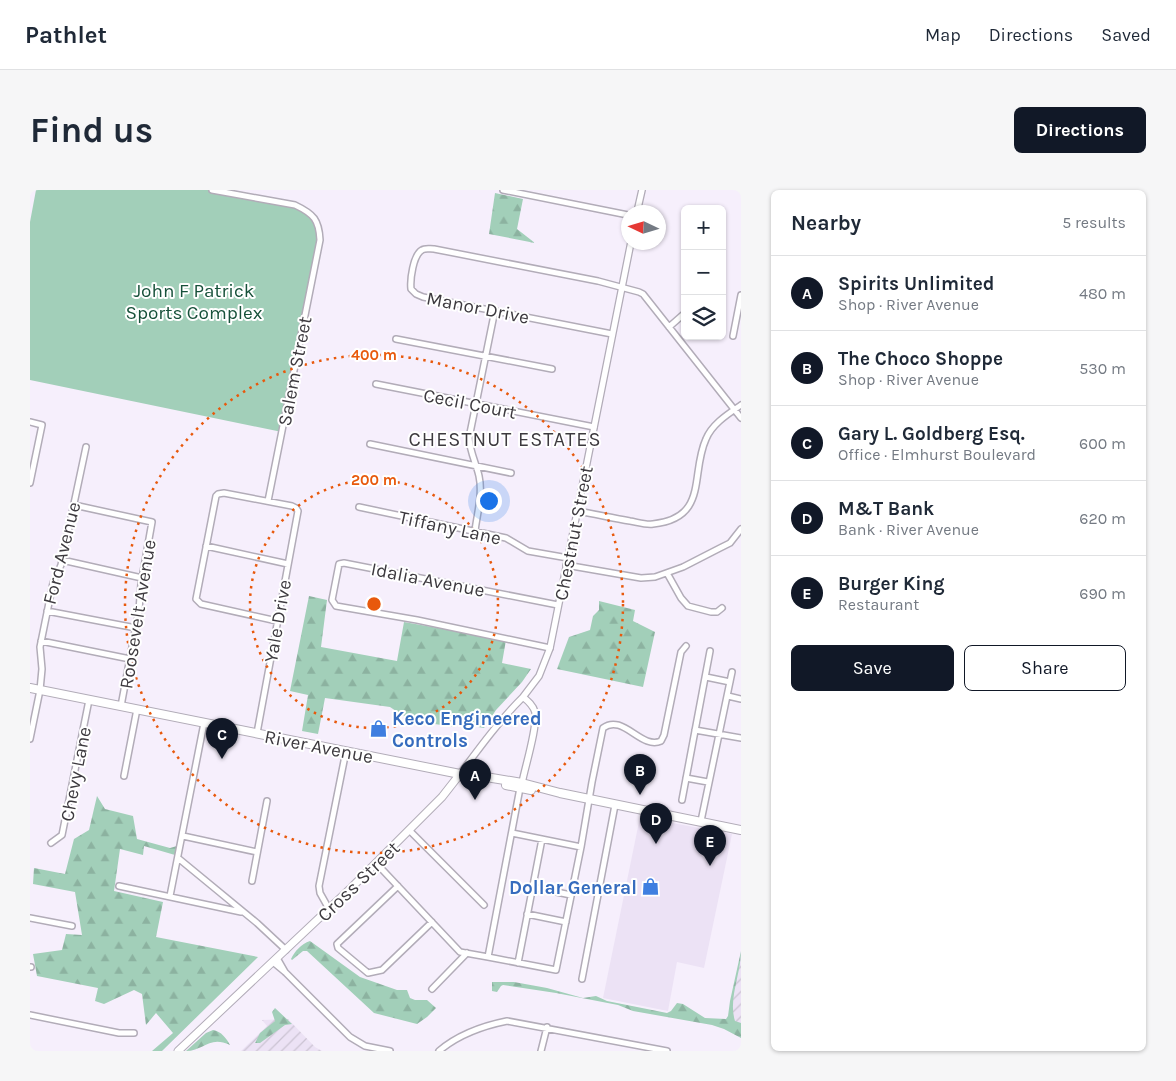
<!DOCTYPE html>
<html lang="en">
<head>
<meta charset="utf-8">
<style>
	:root { --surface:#fff; --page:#f6f6f7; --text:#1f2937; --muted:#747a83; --line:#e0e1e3; --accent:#111827 }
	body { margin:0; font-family:Karla,sans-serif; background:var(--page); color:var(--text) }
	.controls { position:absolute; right:15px; top:15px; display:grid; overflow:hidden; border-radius:8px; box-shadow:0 1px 4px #0004 }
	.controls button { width:45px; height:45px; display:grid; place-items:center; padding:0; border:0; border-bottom:1px solid var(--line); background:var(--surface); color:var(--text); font:25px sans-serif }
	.compass { position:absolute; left:591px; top:15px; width:45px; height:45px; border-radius:50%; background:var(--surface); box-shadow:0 1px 4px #0004; rotate:274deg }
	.you { position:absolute; left:458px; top:310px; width:18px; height:18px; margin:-12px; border:4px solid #fff; border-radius:50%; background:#1a73e8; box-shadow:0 0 0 8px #1a73e833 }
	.badge { display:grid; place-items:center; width:32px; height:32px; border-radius:50%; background:var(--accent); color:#fff; font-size:16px; font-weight:700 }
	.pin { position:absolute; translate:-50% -41px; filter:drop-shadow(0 1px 2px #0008) }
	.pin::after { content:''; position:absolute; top:26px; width:18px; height:15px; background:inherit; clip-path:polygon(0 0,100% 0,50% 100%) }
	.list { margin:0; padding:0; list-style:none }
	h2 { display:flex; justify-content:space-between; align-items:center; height:65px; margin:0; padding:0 20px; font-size:21px }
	h2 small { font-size:16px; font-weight:400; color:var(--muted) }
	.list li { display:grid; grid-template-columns:32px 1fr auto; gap:15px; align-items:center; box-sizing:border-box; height:75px; padding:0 20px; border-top:1px solid var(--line) }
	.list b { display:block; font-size:19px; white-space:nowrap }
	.list p { margin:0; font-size:16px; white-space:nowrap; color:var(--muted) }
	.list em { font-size:16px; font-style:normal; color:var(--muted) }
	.actions { display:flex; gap:10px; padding:15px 20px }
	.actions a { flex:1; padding:11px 0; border:1px solid var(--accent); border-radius:8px; text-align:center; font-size:18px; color:var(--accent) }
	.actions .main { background:var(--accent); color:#fff }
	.icon { flex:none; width:28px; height:28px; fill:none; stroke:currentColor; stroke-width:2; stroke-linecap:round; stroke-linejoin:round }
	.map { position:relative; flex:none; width:711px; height:861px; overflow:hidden; border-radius:8px }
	header { display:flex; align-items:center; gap:30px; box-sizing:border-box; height:70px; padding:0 25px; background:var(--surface); border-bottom:1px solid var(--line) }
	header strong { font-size:24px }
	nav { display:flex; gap:28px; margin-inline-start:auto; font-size:18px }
	.intro { display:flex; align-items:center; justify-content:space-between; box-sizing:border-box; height:120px; padding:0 30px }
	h1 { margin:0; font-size:35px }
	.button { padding:12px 22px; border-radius:8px; background:var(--accent); color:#fff; font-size:18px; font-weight:700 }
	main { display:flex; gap:30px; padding:0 30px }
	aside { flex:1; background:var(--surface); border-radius:8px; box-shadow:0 1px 4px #0004 }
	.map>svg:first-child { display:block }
</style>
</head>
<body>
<header>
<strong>Pathlet</strong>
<nav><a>Map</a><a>Directions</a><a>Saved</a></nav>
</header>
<div class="intro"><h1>Find us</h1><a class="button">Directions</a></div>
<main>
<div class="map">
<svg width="711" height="861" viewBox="0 0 711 861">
	<defs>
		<pattern id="industrial-furrows" width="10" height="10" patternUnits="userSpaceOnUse" patternTransform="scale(1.25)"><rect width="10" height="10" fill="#ece2f5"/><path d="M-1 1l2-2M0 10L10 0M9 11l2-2" fill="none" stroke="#cbc3d3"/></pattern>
		<pattern id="forest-firs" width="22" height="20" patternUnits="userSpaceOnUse" patternTransform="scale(1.25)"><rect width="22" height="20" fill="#a2cfb9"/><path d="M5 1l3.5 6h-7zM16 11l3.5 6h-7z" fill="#8cb2a0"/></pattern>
	</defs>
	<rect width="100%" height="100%" fill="#f6effc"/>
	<!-- built -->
	<path fill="#ece2f5" d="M610 627 702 644 674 778 647 772 638 821 573 808Z"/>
	<!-- industrial -->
	<path fill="url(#industrial-furrows)" d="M711 762V834L698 831Z
		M258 829 285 857 292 861H211L237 836 232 830Z"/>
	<!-- forest -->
	<path fill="url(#forest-firs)" d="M465 3 493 9 487 39 505 53 459 44Z
		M279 406 297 410 291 457 367 471 374 432 476 450 472 473 501 479 492 492 466 520 454 538 448 537 431 529 425 537 391 532 372 525 360 517 295 508 288 544 272 541 278 505 260 501Z
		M569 411 605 420 603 431 625 442 613 497 527 479 539 447 560 440 563 426 569 420Z
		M67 606 75 619 103 626 107 649 140 658 147 656 145 665 114 656 113 665 90 659 84 701 133 712 126 747 228 767 132 861H122L143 843 126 823 116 835 112 804 104 800 74 814 65 811 68 798 7 786 3 764 32 760 36 744 52 745 45 702 3 694 4 678 35 684 44 649 59 640Z
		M280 751 330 787 367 800H377L380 808 385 810H397L406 818 397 827 387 834 344 823 277 761H273L262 770 261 769C265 761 271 754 280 751Z
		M711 761C711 784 698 809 705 831L711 833V848L694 839 682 835 603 821 588 815 526 803 473 795 471 796 467 802 462 801V792H484L517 798 553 808 566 806 577 811 637 823 641 821 647 813 653 814 675 828 696 829 698 826 700 811Z
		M245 818 262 834 255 835 230 853H225L230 843 245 831 242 822Z
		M183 840C191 841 197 849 200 855 179 845 174 861 156 861L176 843Z"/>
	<!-- park -->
	<path fill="#a2cfb9" d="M6 0H189L265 15 285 28 290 50 252 242 0 190V32Z"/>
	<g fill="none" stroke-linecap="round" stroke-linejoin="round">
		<defs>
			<path id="minor" d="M182 0 265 15C284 24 289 30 290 50L238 311
				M473 0 598 25
				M639 137 655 123
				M582 144 393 107 386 104 381 99C380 90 383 65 392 60 395 58 399 59 404 59L568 91 609 102 613 104 711 228
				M703 146 711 105
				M366 149 522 179
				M346 194 564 237
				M0 232 12 235 0 293
				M340 254 481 283
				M44 315 122 332 111 394 109 420 91 516
				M329 317 476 348 498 361 538 368
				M547 321C565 324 582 328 600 331 607 332 615 335 623 334 679 328 660 284 676 249 682 234 698 224 711 215
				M445 341C447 324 453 304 449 286 446 273 440 262 439 248L465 120
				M176 356 258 374
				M32 370 112 388
				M536 375 611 388 625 387 653 377 690 358 700 353 711 339
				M637 383 651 408 658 416 681 422H687L692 418
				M17 421 106 438
				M11 451 100 469
				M520 458 387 430 306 416 302 410 309 374 314 373 528 415
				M676 487 700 492
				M698 506 711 509
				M665 540 711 548
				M227 543C240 469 254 395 268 321L266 318 262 316 194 303 188 304 186 306 166 409 171 414 247 431
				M0 549 10 500 12 479 10 457 23 393 31 375 56 257
				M94 586 107 519
				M656 588 678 592
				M490 598 458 767 526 780 551 657 562 592 573 538C593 523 611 560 631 551L634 545 651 462 656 456
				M652 610 680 461
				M671 631 702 482
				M379 640 454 715
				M482 643 551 657
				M153 646 227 662
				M21 653 32 645 59 510
				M148 668 227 733 256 760
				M346 673 430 762 458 767
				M222 691 237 611
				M89 696 211 722
				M368 696 307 754 308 758 338 783 352 780 402 732
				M502 697 541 705
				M140 706 174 533
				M299 719 290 703 289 696 316 561
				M497 724 536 732
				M0 728 42 736
				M247 768 255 782
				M243 772 255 782 320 847 335 856 360 861
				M488 773 512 649
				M0 777H1
				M552 789 585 615
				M402 799 437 763
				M0 825 89 843H104
				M409 861C429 844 452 836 477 831L637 861
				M511 861 517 837"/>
			<path id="tertiary" d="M607 22 612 0
				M430 584C450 557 469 531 493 507
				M492 593C495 577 508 536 505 522 503 515 498 511 493 507L509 486 520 458 601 52"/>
			<path id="secondary" d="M148 861 321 698 412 607 430 584"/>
			<path id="trunk" d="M0 498 430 584H438L492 593 530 603 711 640
				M476 595 501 600"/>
		</defs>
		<!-- minor casing -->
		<use href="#minor" stroke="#b2acb8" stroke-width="8"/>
		<!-- tertiary casing -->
		<use href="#tertiary" stroke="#b2acb8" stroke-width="8"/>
		<!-- secondary casing -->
		<use href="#secondary" stroke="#b2acb8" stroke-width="9"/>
		<!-- trunk casing -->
		<use href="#trunk" stroke="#b2acb8" stroke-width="10"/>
		<!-- minor -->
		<use href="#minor" stroke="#fff" stroke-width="5"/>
		<!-- tertiary -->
		<use href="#tertiary" stroke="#fff" stroke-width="5.5"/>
		<!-- secondary -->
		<use href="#secondary" stroke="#fff" stroke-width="7"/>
		<!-- trunk -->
		<use href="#trunk" stroke="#fff" stroke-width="8"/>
	</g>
	<!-- distance rings -->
	<g fill="none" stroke="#e8590c" stroke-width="2.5" stroke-dasharray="2.5 5">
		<circle cx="344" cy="414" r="124"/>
		<circle cx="344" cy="414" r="249"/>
	</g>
	<!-- icons -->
	<defs>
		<symbol id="shop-bare" viewBox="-9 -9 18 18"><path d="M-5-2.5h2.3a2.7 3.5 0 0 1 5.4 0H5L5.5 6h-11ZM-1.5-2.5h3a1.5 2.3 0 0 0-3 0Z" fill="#3f7fe0" stroke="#fff" stroke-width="2.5" paint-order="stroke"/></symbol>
	</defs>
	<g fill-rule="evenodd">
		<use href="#shop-bare" x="336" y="526" width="25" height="25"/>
		<use href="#shop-bare" x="608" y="684" width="25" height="25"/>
	</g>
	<g text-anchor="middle" stroke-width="4" stroke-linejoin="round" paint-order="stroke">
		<!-- park labels -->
		<g font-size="19" fill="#17513a" stroke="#fff">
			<text x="164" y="107">John F Patrick<tspan x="164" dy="22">Sports Complex</tspan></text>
		</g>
		<!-- street labels -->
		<g font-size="19" fill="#3d3a3f" stroke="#fff">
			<text transform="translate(448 117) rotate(11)" y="7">Manor Drive</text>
			<text transform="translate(264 181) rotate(-79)" y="7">Salem Street</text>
			<text transform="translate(440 213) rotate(11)" y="7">Cecil Court</text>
			<text transform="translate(420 337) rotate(12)" y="7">Tiffany Lane</text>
			<text transform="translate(543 343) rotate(-79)" y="7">Chestnut Street</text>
			<text transform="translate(31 363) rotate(-76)" y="7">Ford Avenue</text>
			<text transform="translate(398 389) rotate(11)" y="7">Idalia Avenue</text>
			<text transform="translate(107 424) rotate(-81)" y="7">Roosevelt Avenue</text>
			<text transform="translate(247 431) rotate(-80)" y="7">Yale Drive</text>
			<text transform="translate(289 556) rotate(11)" y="7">River Avenue</text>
			<text transform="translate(45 584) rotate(-79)" y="7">Chevy Lane</text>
			<text transform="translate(328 691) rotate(-44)" y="7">Cross Street</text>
		</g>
		<!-- shop labels -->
		<g font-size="19" font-weight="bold" fill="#366cbe" stroke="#fff" text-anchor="start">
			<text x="362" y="535">Keco Engineered<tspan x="362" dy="22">Controls</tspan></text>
			<text x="607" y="704" text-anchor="end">Dollar General</text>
		</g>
		<!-- neighbourhood labels -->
		<g font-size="20" letter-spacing="1" fill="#3d3a3f" stroke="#fff">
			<text x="475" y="256">CHESTNUT ESTATES</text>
		</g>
	</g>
	<circle cx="344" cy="414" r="8" fill="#e8590c" stroke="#fff" stroke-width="2.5"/>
	<g font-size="15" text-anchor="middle" font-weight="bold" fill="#e8590c" stroke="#fff" stroke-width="4" stroke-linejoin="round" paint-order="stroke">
		<text x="344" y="170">400 m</text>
		<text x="344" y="295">200 m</text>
	</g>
</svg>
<div class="controls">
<button>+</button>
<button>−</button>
<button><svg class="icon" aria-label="layers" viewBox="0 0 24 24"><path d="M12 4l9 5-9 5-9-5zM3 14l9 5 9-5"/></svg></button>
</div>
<svg class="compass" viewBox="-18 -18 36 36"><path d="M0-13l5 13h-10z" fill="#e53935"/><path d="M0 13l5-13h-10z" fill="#747a83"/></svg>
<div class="you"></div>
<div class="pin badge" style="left:445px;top:610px">A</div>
<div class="pin badge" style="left:610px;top:605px">B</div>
<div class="pin badge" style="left:192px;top:569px">C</div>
<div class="pin badge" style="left:626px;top:654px">D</div>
<div class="pin badge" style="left:680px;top:676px">E</div>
</div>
<aside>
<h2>Nearby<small>5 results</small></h2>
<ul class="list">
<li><span class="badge">A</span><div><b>Spirits Unlimited</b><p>Shop · River Avenue</p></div><em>480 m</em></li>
<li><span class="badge">B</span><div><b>The Choco Shoppe</b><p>Shop · River Avenue</p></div><em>530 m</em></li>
<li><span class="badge">C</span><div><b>Gary L. Goldberg Esq.</b><p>Office · Elmhurst Boulevard</p></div><em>600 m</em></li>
<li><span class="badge">D</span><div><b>M&amp;T Bank</b><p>Bank · River Avenue</p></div><em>620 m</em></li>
<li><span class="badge">E</span><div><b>Burger King</b><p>Restaurant</p></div><em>690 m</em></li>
</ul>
<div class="actions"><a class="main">Save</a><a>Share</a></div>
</aside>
</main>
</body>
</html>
